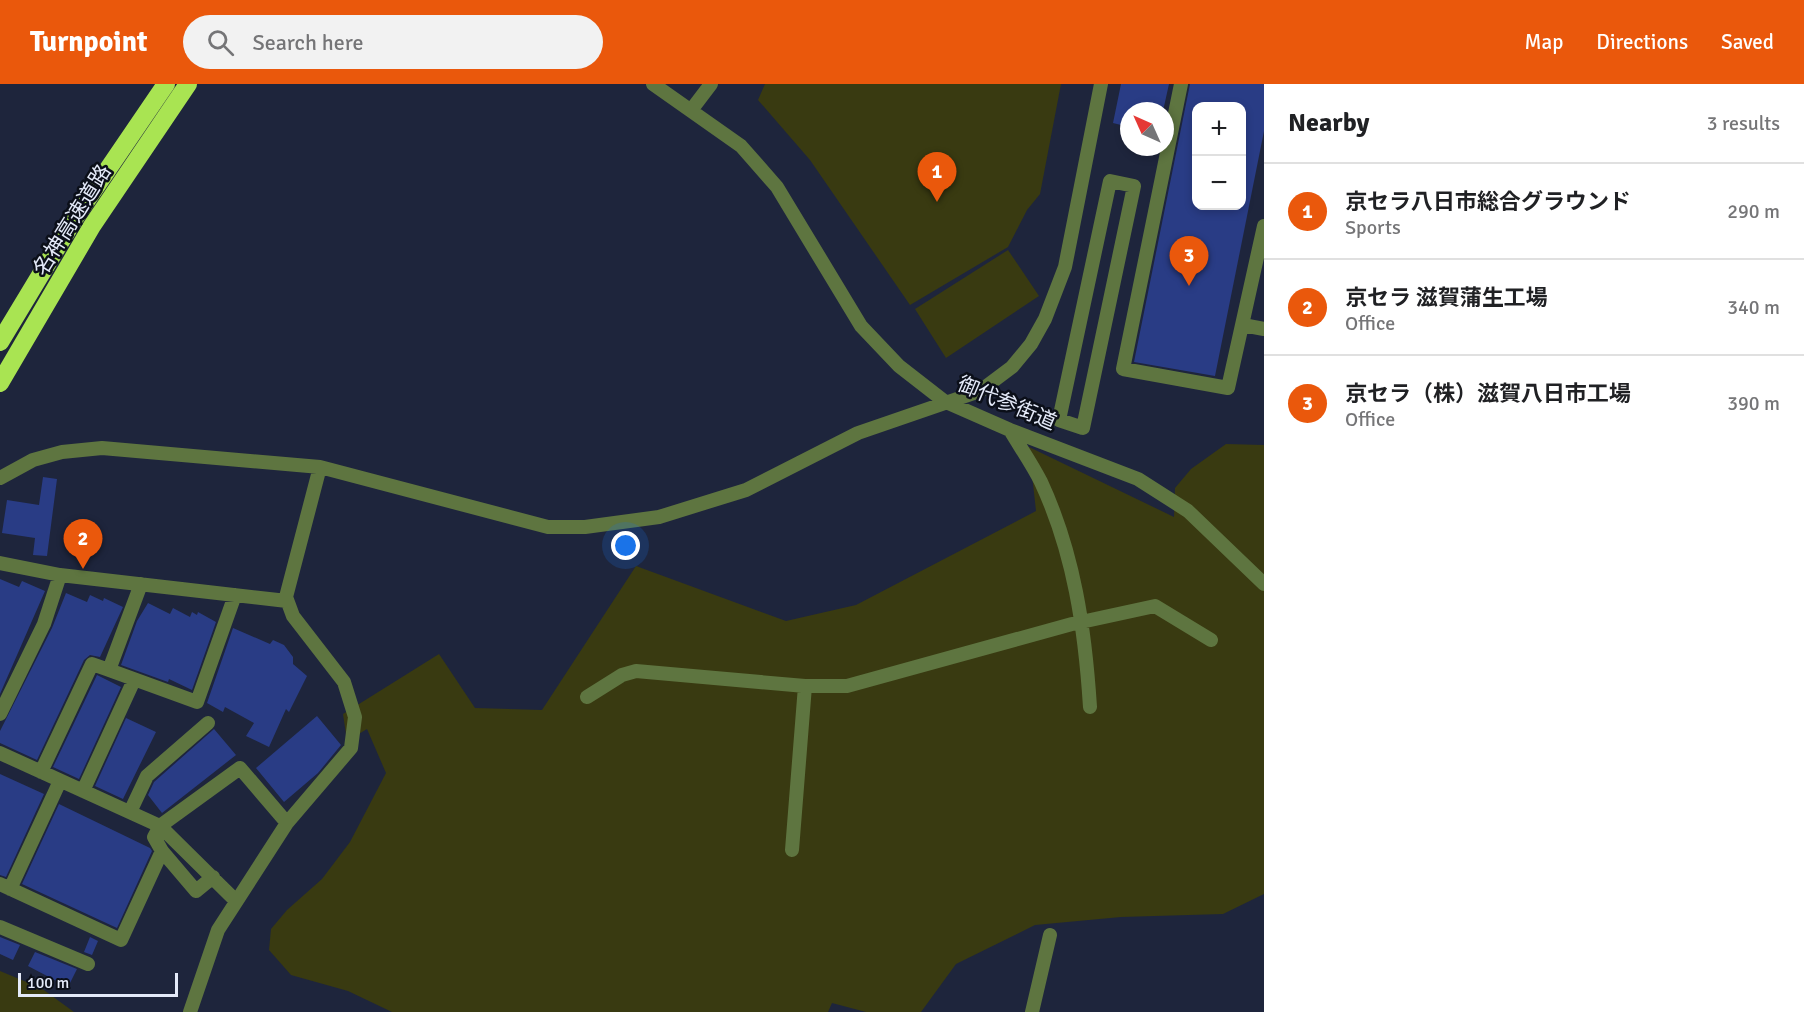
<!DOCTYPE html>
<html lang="en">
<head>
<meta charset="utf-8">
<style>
	:root { --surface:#fff; --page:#f2f2f2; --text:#202124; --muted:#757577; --line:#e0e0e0; --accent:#ea580c }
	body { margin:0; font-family:Signika,"Noto Sans JP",sans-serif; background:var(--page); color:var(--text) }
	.controls { position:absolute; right:18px; top:18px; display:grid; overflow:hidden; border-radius:12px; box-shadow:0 3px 9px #0003 }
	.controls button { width:54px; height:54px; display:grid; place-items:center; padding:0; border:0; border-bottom:2px solid var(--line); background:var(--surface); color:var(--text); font:30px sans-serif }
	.compass { position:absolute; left:1120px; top:18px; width:54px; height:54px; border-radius:50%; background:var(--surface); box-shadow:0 3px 9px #0003; rotate:315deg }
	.scale { position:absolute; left:18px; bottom:15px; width:160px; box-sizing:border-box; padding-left:6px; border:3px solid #e4eaf9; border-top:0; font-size:16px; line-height:21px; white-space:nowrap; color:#e4eaf9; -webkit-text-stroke:4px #0b0f19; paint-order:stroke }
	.you { position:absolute; left:626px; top:462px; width:21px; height:21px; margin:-15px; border:4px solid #fff; border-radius:50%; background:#1a73e8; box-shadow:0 0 0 9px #1a73e833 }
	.badge { display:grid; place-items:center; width:39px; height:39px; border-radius:50%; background:var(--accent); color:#fff; font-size:20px; font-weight:700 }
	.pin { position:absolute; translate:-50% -50px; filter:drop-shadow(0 2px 3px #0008) }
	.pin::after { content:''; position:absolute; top:32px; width:21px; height:18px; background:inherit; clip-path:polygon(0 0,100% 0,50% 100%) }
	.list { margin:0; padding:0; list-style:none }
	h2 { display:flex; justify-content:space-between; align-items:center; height:78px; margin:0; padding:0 24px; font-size:26px }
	h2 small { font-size:20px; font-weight:400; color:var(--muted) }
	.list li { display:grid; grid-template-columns:39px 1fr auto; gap:18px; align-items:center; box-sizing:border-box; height:96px; padding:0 24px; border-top:2px solid var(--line) }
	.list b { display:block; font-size:22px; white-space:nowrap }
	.list p { margin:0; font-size:20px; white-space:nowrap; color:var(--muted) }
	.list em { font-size:20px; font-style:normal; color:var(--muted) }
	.icon { flex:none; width:33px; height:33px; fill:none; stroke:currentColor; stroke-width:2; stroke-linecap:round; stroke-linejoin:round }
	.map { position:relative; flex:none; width:1264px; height:928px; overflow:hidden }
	header { display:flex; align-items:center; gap:36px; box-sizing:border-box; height:84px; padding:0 30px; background:var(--accent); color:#fff }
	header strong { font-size:28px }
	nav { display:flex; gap:33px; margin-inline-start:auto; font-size:21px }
	.search { width:420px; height:54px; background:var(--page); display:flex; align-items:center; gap:15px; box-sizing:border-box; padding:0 21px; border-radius:33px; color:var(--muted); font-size:22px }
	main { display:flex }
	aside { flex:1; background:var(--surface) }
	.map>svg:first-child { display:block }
</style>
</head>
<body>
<header>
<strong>Turnpoint</strong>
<div class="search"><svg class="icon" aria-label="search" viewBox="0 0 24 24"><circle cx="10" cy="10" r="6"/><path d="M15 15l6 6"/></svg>Search here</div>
<nav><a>Map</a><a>Directions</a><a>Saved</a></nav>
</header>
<main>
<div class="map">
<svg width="1264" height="928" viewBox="0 0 1264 928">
	<rect width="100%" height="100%" fill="#1e253c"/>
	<!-- green -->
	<path fill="#393a11" d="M765 0H1061L1040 110 1027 126 1008 163 910 221 810 76 758 16Z
		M1008 166 1039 212 946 274 915 225Z
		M1226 360 1264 361V810L1223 830 1121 833 1035 841 956 880 921 928H866L832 919 828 928H392L348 907 291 891 269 866 271 845 287 826 322 795 350 758 386 689 367 645 347 657 343 630 439 570 475 624 542 626 636 482 786 537 856 521 1036 427 1029 363 1174 433 1175 404 1191 385Z
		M0 887 41 904 74 928H0Z"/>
	<!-- building -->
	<path fill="#293c85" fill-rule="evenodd" d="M1121 0H1169L1163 27H1129V43L1113 39Z
		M1190 0H1264V47L1215 292 1134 278ZM1197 22H1242V122H1197Z
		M43 393 57 395 47 472 33 471 35 454 2 449 7 416 39 421Z
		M0 495 19 503 22 497 45 507 0 610Z
		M66 509 87 518 90 511 103 517 104 514 123 523 100 573 90 571 84 576 37 676 0 659V647L52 544Z
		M148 519 170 530 173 524 190 533 192 528 197 531 198 528 216 538 192 606 169 595 168 598 121 581 137 537Z
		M233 544 270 560 273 556 284 561 293 573V580L307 592 289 628 286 625 269 663 246 652 254 639 225 623 223 628 207 619Z
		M97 591 121 603 79 695 53 683Z
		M317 632 341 661 318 689 284 718 256 684Z
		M126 634 156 648 123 715 95 702Z
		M214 645 236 671 162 729 148 711 154 698Z
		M0 690 44 710 6 793 0 791Z
		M59 720 150 764 152 767 117 844 22 800Z
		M0 853 20 861 13 876 0 870Z
		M90 853 98 857 92 871 84 868Z
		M35 868 77 885 68 903 28 882Z"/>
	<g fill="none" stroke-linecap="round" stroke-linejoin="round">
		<!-- minor -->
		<path stroke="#5e7540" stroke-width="14" d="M653 0 741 62 777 103 861 242 899 282 944 317 1010 346 1138 395 1188 427 1264 500
			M1181 0 1123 285 1228 304 1264 142
			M692 25 711 0
			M1110 97 1134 102 1083 344 1059 336Z
			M1243 241 1264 245
			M1010 346C1020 363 1032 380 1041 398 1074 469 1085 545 1090 623
			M0 394 33 376 62 368 102 364 320 383 548 443H585L659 433 746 406 858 349 980 307 1012 283 1031 260 1045 235 1065 183 1101 0
			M0 479 60 491 287 517
			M141 500 109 586 197 618 235 511
			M587 613 622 591 636 587 805 602H847L1072 540 1155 522 1211 556
			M0 630 44 540 60 491
			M0 669 160 742 236 817
			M41 688 92 580 109 586
			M83 707 134 596
			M130 728 147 692 208 639
			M792 766 805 602
			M162 767 196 807 213 793
			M0 800 121 856 162 767 154 753 160 742 240 684 287 739
			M10 805 60 697
			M0 843 88 880
			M190 928 218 846 287 739 351 664 355 633 344 598 293 532 286 513 320 383
			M1032 928 1050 851"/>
		<!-- highway -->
		<path stroke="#a9e452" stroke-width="18" d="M0 258 76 132 166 0
			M0 299 92 142 188 0"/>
	</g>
	<g text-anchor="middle" stroke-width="5" stroke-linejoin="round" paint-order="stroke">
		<!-- street labels -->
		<g font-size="21" fill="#e4eaf9" stroke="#0b0f19">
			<text transform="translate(72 136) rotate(-58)" y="7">名神高速道路</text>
			<text transform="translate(1007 319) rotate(23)" y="7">御代参街道</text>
		</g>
	</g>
</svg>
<div class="controls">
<button>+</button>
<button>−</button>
</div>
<svg class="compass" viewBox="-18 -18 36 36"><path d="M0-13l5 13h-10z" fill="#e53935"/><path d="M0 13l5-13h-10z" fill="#757577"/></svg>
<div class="scale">100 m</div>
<div class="you"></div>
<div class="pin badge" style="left:937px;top:118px">1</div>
<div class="pin badge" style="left:83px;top:485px">2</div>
<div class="pin badge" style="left:1189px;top:202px">3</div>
</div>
<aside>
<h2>Nearby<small>3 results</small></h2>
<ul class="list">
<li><span class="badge">1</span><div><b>京セラ八日市総合グラウンド</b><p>Sports</p></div><em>290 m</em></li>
<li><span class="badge">2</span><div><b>京セラ 滋賀蒲生工場</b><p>Office</p></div><em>340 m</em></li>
<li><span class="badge">3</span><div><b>京セラ（株）滋賀八日市工場</b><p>Office</p></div><em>390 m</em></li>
</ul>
</aside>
</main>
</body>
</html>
